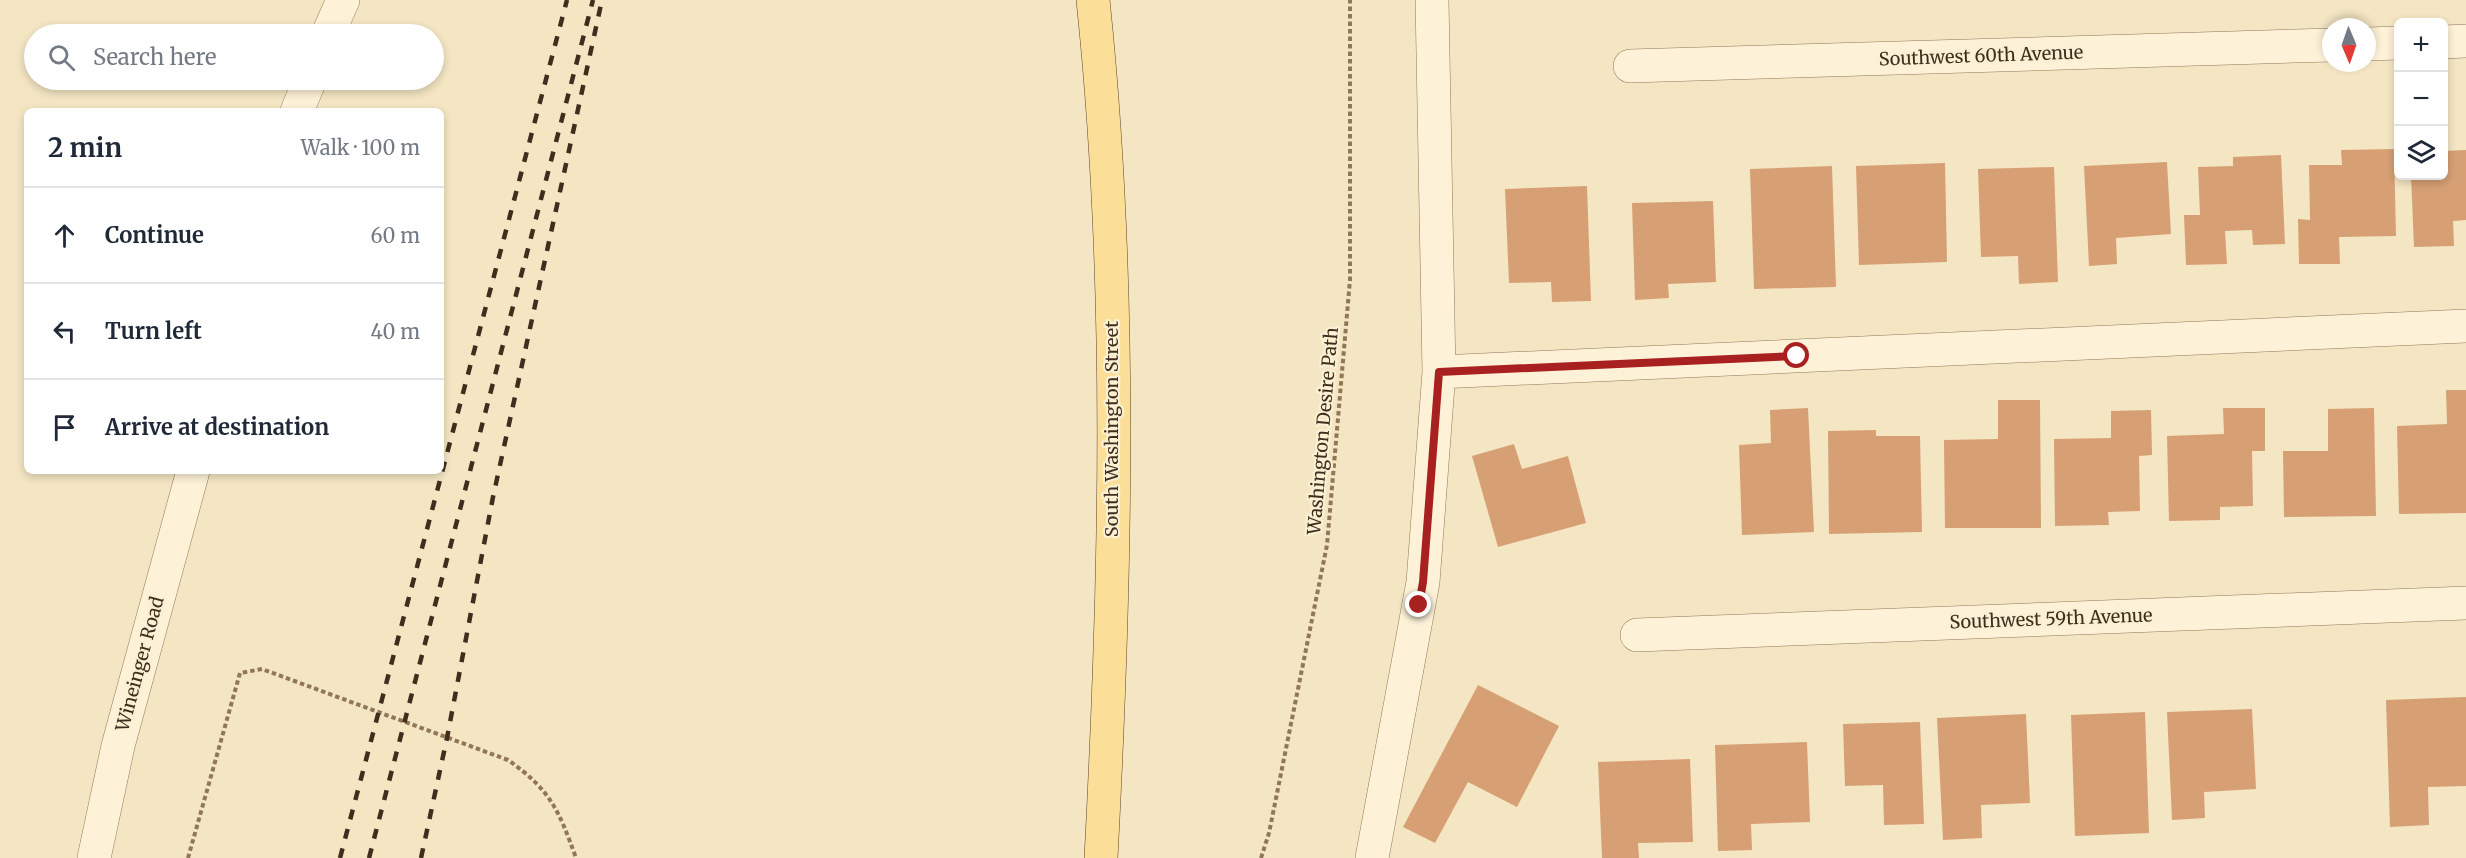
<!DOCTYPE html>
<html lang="en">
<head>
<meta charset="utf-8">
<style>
	:root { --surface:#fff; --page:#f6f6f7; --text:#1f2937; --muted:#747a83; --line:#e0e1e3 }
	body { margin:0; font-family:Merriweather,serif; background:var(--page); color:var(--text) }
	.controls { position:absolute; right:18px; top:18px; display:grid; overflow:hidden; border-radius:9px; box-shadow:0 3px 9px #0003 }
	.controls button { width:54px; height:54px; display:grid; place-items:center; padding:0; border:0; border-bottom:2px solid var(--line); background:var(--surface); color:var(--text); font:30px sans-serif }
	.compass { position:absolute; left:2322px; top:18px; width:54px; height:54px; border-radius:50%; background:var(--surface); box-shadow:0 3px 9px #0003; rotate:178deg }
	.stop { position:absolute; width:18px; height:18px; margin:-14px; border:4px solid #a8201f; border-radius:50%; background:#fff }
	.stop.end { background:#a8201f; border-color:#fff; box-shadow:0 2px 6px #0008 }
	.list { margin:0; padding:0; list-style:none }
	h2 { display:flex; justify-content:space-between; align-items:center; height:78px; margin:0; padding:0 24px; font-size:26px }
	h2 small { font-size:20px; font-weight:400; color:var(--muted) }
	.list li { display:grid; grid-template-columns:39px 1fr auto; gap:18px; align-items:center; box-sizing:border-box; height:96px; padding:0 24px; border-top:2px solid var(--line) }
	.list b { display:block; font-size:22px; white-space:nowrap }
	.list em { font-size:20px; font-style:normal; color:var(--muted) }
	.icon { flex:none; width:33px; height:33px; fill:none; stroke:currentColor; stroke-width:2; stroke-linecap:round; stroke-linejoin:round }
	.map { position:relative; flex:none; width:2466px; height:858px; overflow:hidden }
	.search { position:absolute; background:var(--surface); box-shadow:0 3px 9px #0003; left:24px; top:24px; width:420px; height:66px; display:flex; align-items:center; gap:15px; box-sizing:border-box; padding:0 21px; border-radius:33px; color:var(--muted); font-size:22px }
	.panel { position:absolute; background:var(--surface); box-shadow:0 3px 9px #0003; left:24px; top:108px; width:420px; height:366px; border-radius:9px }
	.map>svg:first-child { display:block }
</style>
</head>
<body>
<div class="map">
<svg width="2466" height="858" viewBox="0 0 2466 858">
	<rect width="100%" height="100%" fill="#f4e6c3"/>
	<!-- building -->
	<path fill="#d79f74" d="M2394 149 2396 236 2339 237 2340 264H2299L2298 219 2310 220 2309 165H2342L2341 150Z
		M2466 150V220L2453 221 2454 246 2414 247 2411 176H2444V151Z
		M2281 155 2285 244 2253 245 2252 230 2225 231 2227 264 2186 265 2184 215H2200L2198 167 2233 166V157Z
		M2167 162 2171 234 2116 238 2117 264 2089 266 2084 166Z
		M1945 163 1947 262 1859 265 1856 166Z
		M1832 166 1836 287 1754 289 1750 169Z
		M2054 167 2058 282 2019 284 2018 256 1981 257 1978 169Z
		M1587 186 1591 301 1552 302 1551 282 1509 283 1505 189Z
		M1713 201 1716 282 1668 284 1669 298 1635 300 1632 203Z
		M2446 390H2466V513L2399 514 2397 426 2447 424Z
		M1998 400H2040L2041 528H1945L1944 440 1998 439Z
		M1808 408 1814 532 1742 535 1739 445 1771 443 1770 410Z
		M2223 408H2265V451H2252L2253 506 2220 507V520L2169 521 2167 436 2224 434Z
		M2374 408 2376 516 2284 517 2283 451H2328V409Z
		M2151 410 2152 455 2139 456 2140 511 2108 512 2109 525 2055 526 2054 439 2111 438V411Z
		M1876 430V436H1920L1922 532 1829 534 1828 431Z
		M1514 444 1522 469 1568 456 1586 523 1498 547 1472 456Z
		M1478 685 1559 726 1517 807 1468 782 1435 843 1403 827Z
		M2466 697V786L2428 787 2429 825 2390 827 2386 700Z
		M2252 709 2256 789 2204 792 2205 818 2172 820 2167 712Z
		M2145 712 2149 833 2075 836 2071 715Z
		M2026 714 2030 803 1981 805 1982 838 1943 840 1937 718Z
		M1920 722 1924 824 1884 825 1883 785 1845 786 1843 724Z
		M1807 742 1810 822 1751 824 1752 850 1718 851 1715 745Z
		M1690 759 1693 842 1638 843 1639 858H1602L1598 762Z"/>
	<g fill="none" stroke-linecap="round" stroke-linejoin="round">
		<defs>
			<path id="minor" d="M328 34 343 0
				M2444 42 2466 41
				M2367 44 2398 43
				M1630 66 2331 45
				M297 111 310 80
				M1439 372 2466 326
				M1637 635 2466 603
				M94 858 118 746 193 471
				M1372 858 1423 582 1439 372 1432 0"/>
			<path id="major" d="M1093 0C1123 285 1116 573 1101 858"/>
		</defs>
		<!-- minor casing -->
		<use href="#minor" stroke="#917757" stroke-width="34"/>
		<!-- major casing -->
		<use href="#major" stroke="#5e442b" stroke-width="34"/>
		<!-- path -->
		<path stroke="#917757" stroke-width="4" stroke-dasharray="4.5 3" stroke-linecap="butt" d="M188 858 240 673 262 669 508 760C551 790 559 811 576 858
			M1261 858 1269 833 1327 545 1350 280V0"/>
		<!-- minor -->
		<use href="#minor" stroke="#fdf2d8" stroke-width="33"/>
		<!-- major -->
		<use href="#major" stroke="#fbde97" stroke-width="33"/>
		<!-- rail -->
		<path stroke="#3f2e1d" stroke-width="4.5" stroke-dasharray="10 10" stroke-linecap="butt" d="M340 858 567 0
			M369 858 593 0
			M421 858 447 738 493 497 602 0"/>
	</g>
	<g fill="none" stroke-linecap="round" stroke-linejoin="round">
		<!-- route -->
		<path stroke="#a8201f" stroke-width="8" d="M1419 605 1423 582 1439 372 1797 356"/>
	</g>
	<g text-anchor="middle" stroke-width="4.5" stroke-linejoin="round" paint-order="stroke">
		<!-- street labels -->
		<g font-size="18" fill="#3f2e1d" stroke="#faf0d4">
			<text transform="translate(1981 56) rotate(-2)" y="6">Southwest 60th Avenue</text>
			<text transform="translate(1112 429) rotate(-90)" y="6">South Washington Street</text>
			<text transform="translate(1323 431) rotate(-85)" y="6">Washington Desire Path</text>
			<text transform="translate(2051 619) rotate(-2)" y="6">Southwest 59th Avenue</text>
			<text transform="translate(140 664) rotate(-75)" y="6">Wineinger Road</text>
		</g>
	</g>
</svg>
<div class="controls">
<button>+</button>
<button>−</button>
<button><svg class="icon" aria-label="layers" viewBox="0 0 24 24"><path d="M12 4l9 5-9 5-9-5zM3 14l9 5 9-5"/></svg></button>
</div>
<svg class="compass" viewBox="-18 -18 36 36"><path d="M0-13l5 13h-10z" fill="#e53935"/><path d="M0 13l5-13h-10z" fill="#747a83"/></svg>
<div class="stop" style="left:1797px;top:356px"></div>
<div class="stop end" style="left:1419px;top:605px"></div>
<div class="search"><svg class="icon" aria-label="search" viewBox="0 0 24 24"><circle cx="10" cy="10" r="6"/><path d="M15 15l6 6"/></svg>Search here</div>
<section class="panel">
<h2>2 min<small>Walk · 100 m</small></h2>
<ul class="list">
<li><svg class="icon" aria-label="ahead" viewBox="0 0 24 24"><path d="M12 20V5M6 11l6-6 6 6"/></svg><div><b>Continue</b></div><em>60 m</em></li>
<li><svg class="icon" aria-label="left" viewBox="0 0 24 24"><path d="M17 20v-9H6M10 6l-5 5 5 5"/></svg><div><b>Turn left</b></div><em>40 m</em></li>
<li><svg class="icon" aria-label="arrive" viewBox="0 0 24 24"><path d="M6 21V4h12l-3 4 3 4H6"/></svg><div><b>Arrive at destination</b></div></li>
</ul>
</section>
</div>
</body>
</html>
